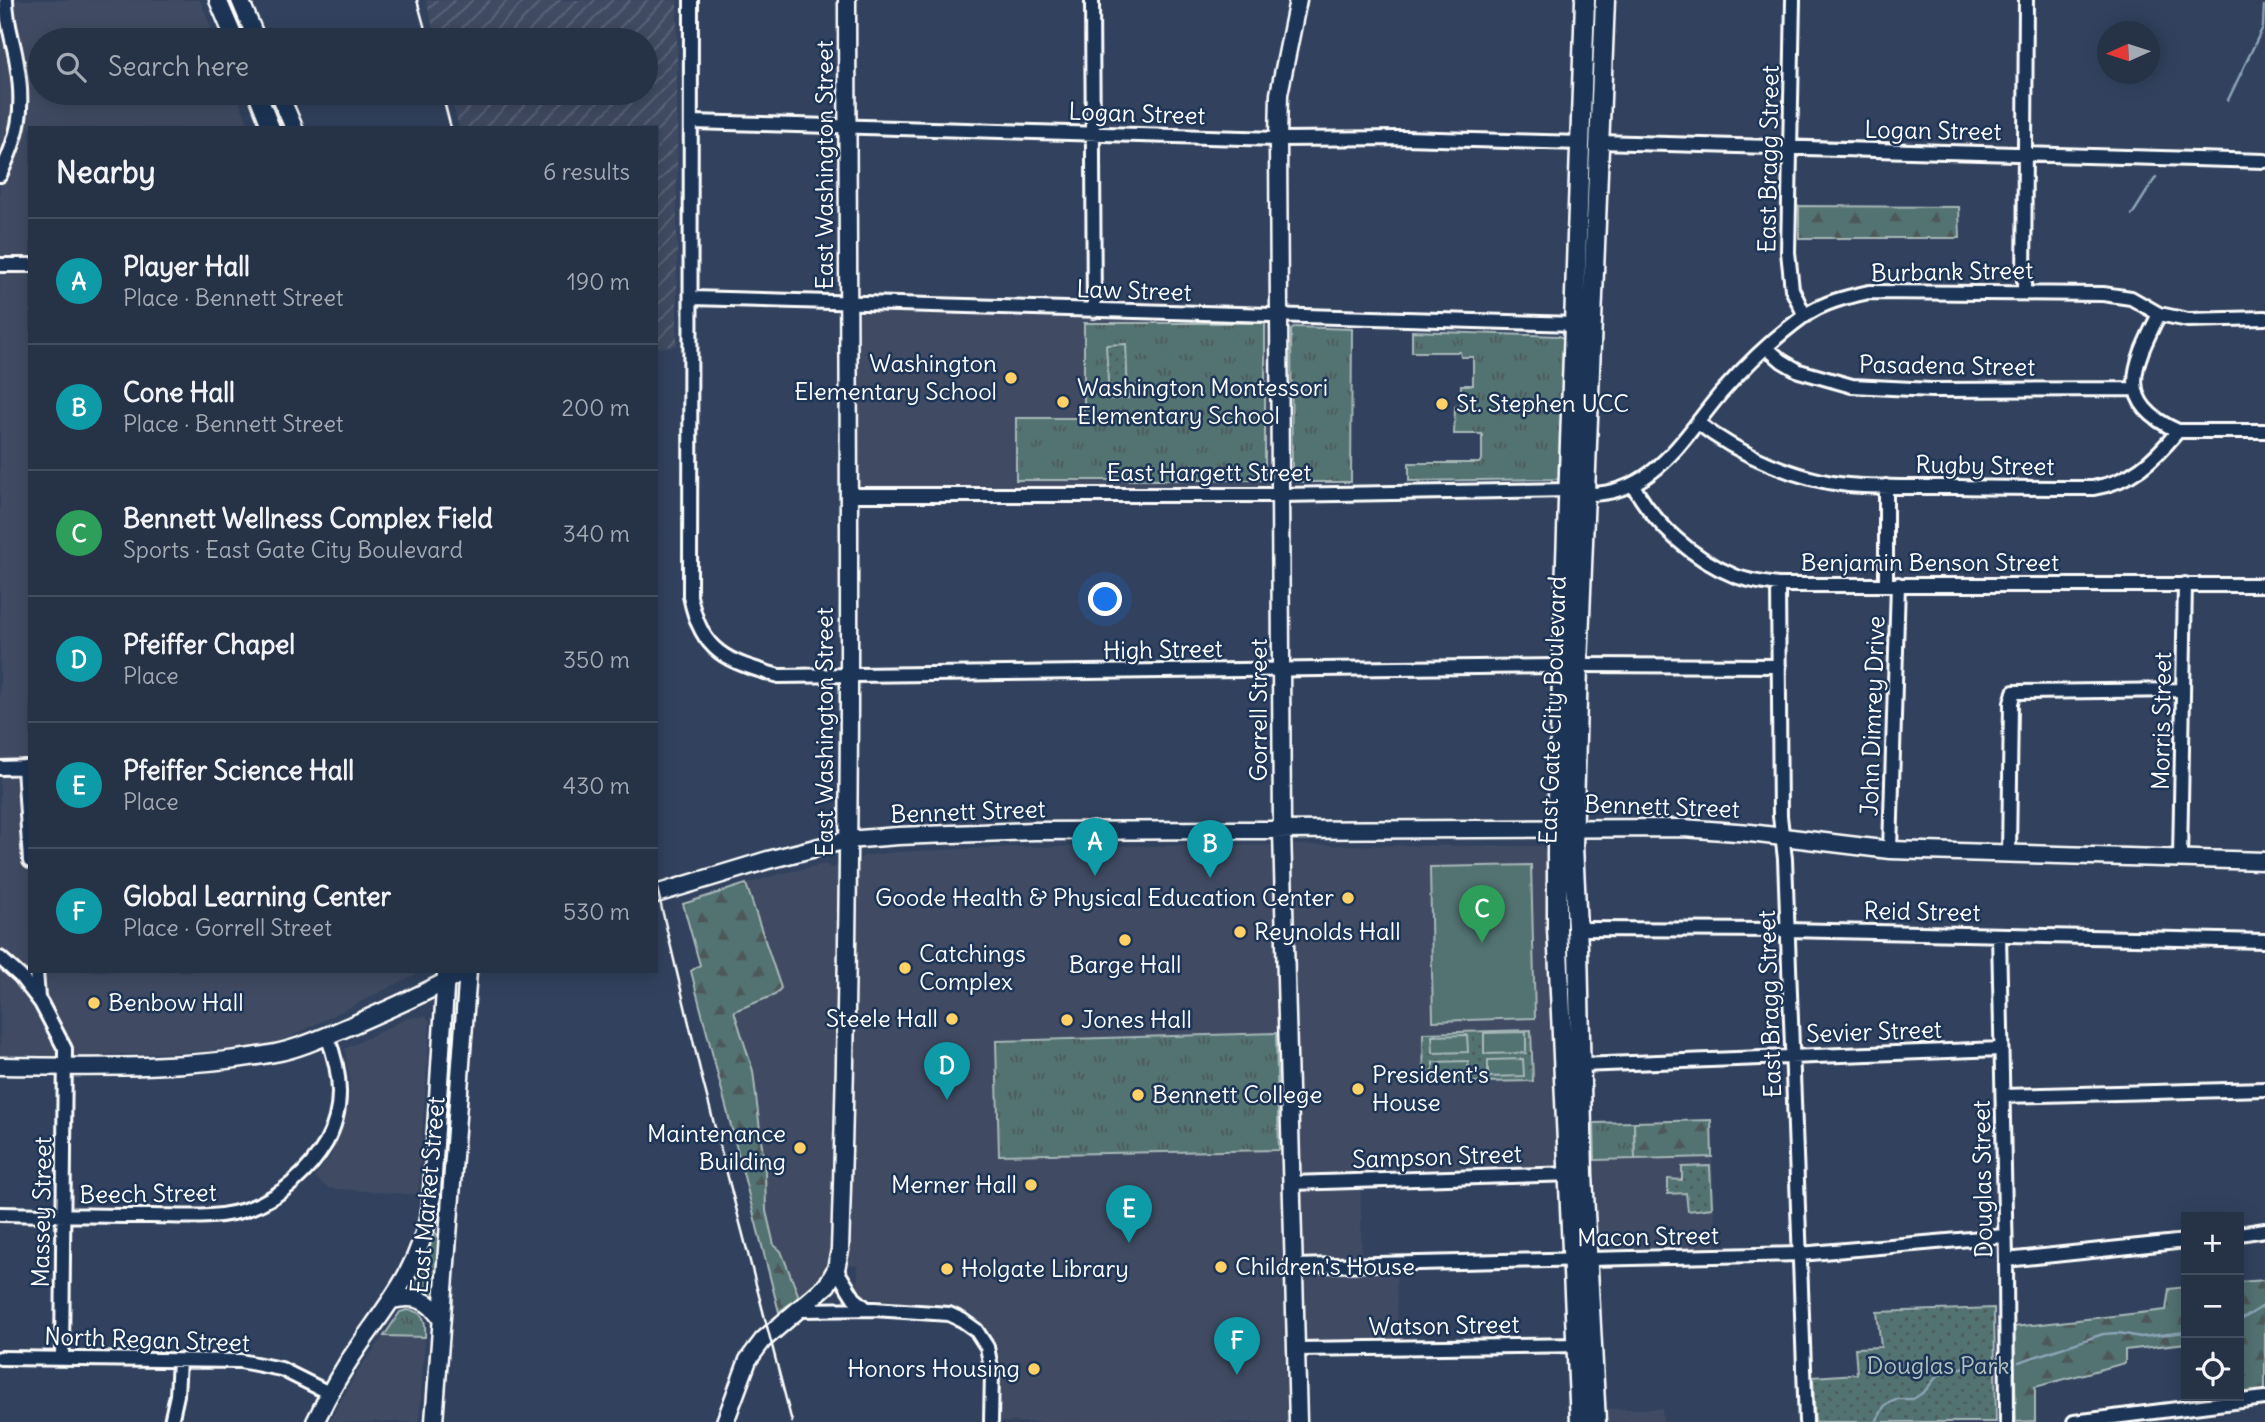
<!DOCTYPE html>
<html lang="en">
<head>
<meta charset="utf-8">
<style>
	:root { --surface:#263246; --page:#2e3a4d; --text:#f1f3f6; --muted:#a4aab3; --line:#424d5f; --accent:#95b2f1 }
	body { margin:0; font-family:Delius,sans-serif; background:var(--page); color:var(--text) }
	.controls { position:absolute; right:21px; bottom:21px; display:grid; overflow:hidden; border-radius:0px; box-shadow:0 4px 18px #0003 }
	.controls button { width:63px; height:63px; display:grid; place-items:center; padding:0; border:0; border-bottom:2px solid var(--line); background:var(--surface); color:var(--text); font:35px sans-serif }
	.compass { position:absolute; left:2097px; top:21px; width:63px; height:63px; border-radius:50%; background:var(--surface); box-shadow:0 4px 18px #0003; rotate:267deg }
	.you { position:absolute; left:1106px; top:600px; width:24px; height:24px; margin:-18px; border:5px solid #fff; border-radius:50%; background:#1a73e8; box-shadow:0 0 0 10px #1a73e833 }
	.badge { display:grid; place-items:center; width:46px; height:46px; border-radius:50%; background:var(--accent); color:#fff; font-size:23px; font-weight:700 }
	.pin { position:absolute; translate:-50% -58px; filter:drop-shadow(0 2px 4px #0008) }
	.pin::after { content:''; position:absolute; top:37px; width:24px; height:21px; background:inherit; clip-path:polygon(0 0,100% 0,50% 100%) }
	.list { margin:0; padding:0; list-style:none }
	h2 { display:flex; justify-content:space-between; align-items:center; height:91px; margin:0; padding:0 28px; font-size:30px }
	h2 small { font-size:23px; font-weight:400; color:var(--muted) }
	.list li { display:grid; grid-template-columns:46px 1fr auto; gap:21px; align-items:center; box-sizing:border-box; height:126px; padding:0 28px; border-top:2px solid var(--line) }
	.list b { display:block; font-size:26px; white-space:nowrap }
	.list p { margin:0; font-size:23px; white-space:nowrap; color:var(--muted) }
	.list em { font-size:23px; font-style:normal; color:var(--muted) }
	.icon { flex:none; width:38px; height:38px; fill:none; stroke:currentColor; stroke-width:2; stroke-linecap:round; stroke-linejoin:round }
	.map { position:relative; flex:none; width:2265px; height:1422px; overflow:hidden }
	.search { position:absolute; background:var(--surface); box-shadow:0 4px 18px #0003; left:28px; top:28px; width:630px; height:77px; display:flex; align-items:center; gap:18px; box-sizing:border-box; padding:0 24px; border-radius:38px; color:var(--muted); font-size:26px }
	.panel { position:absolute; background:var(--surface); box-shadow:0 4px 18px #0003; left:28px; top:126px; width:630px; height:847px; border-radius:0px }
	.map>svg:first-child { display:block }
</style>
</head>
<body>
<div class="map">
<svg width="2265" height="1422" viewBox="0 0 2265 1422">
	<defs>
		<pattern id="industrial-furrows" width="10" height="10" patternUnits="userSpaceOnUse" patternTransform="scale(1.75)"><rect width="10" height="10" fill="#414b63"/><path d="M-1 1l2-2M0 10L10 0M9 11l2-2" fill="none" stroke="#5e667a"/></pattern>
		<pattern id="grass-tufts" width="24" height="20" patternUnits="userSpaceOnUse" patternTransform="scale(1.75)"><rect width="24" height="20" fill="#527272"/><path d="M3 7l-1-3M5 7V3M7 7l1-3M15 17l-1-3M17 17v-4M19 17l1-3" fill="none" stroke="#4e5959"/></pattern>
		<pattern id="forest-firs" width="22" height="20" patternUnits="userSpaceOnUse" patternTransform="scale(1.75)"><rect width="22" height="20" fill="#527272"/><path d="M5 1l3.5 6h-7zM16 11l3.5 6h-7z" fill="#4e5959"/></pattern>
		<pattern id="park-dots" width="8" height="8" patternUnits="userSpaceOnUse" patternTransform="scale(1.75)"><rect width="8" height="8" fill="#527272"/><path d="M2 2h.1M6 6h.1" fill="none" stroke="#4e5959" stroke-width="1.8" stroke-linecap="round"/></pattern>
	</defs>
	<rect width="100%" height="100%" fill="#32425e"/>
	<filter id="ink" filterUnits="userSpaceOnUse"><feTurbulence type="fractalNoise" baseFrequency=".0143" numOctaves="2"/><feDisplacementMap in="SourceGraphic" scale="14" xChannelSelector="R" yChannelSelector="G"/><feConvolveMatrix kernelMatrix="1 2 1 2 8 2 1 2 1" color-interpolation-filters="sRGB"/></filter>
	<g filter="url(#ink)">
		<!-- built -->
		<path fill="#414b63" d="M0 0H200L216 40H40V93H236L250 128H30V971H422L266 1049 0 1059Z
			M865 310 1268 323 1269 485 863 487 859 485 857 478V317Z
			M1269 845 1542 846 1546 852 1550 1024 1557 1165 1360 1170 1362 1272 1396 1271 1398 1340 1284 1342 1287 1422H1001V1367L997 1346 988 1329 969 1312 950 1305 869 1298 861 1293 858 1287V1266L828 1262 817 1281 807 1292 779 1312 691 971 700 965 683 904 773 876 825 864 831 868 858 864 863 856 897 852 1009 847Z
			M425 1016 430 1021 418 1195 328 1188 315 1177 331 1155 348 1108 350 1081 345 1049 408 1018Z
			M1712 1157 1716 1248 1599 1252 1595 1160Z
			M384 1336 425 1337 419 1422H329L357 1372Z
			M1607 1409H1662L1663 1422H1608Z"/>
		<!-- industrial -->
		<path fill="url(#industrial-furrows)" d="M426 0H677V346L656 348V128H459L450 93H646V40H436Z"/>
		<!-- grass -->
		<path fill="url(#grass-tufts)" stroke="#a8b8b8" stroke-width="2" d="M1084 323H1265V480H1016V418H1084Z
			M1295 327 1352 329 1351 482H1296L1292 478 1291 330Z
			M1412 331 1559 336 1564 338 1559 479 1409 481V463H1479L1482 459V434H1454L1455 407 1461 405V385H1473V357H1461L1460 352H1412Z
			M1276 1033 1279 1150 999 1155 996 1041Z
			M1634 1122 1635 1159 1595 1160 1594 1123Z
			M432 1229 440 1238 436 1296 431 1299 410 1292 409 1287Z
			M407 1310C425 1311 426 1322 425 1337L384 1336 400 1312Z"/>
		<!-- forest -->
		<path fill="url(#forest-firs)" stroke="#a8b8b8" stroke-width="2" d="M1799 206 1959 207 1960 238H1799Z
			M746 884 781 988 775 995 734 1011 753 1071 765 1172 766 1211 774 1245 781 1251 799 1297 779 1312 691 971 700 965 683 904Z
			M1711 1120 1712 1157 1635 1159 1634 1122Z
			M2265 1280V1391L2239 1394V1282Z
			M2186 1287V1343L2125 1350V1363L2035 1387V1421L2016 1422 2014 1327 2166 1310 2169 1289Z"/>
		<!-- park -->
		<path fill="url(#park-dots)" stroke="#a8b8b8" stroke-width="2" d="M1126 344 1128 398 1109 399 1106 345Z
			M1531 1030 1533 1081 1424 1083 1423 1033Z
			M1710 1166 1712 1208 1688 1211 1686 1193 1668 1194V1179L1682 1180V1167Z
			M1994 1308 1996 1422H1815L1813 1377 1857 1374 1855 1348 1881 1347 1877 1312Z"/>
		<!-- pitch -->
		<path fill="#527272" stroke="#a8b8b8" stroke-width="2" d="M1531 865 1535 1018 1433 1021 1430 867Z
			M1526 1032V1053L1484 1054V1033Z
			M1467 1035 1468 1052 1433 1053 1432 1036Z
			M1523 1059 1524 1076 1488 1077V1060Z
			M1468 1061 1469 1077 1433 1078V1062Z"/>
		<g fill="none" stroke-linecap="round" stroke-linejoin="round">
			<!-- stream -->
			<path stroke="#8ba4b6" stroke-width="2.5" d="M2228 100 2263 27 2264 6
				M2132 215 2156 177
				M2239 1321 2265 1305
				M2019 1362 2103 1334 2119 1333 2141 1337 2186 1332
				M1876 1422 1885 1405 1898 1399H1913L1924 1392 1938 1375 1989 1360"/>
			<defs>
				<path id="street" d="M691 0 690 596C702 654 727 661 779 676L1562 666
					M1092 0 1094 311
					M1793 0 1788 252 1792 289 1805 316
					M692 122 1278 139 1404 138 1582 143
					M1599 142 2265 161
					M0 175C19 135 25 110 17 64 14 42 6 23 6 0
					M0 265H30
					M2024 292 2026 0
					M692 298 1575 324
					M2159 314C2135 363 2113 402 2178 431
					M1767 348 1782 361 1799 371 1852 386 1932 390 2134 389
					M1698 423C1737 454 1798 480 1848 485 1885 488 1923 487 1960 487 2005 488 2049 488 2093 488 2131 482 2154 460 2178 431H2265
					M1633 485C1654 524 1693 559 1735 576 1748 581 1763 583 1778 585H2265
					M1585 494C1653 496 1682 439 1721 393 1745 366 1775 337 1804 316 1824 302 1846 297 1869 292L2103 294 2131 298 2159 314 2188 320 2265 318
					M850 495H1280L1568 490
					M1886 584V486
					M1778 585 1780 816 1785 859 1806 1422
					M1578 665 1779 666
					M24 767 30 861
					M0 768 30 767
					M1890 850 1898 584
					M2009 855 2011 703 2014 692 2183 690
					M2180 859 2185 584
					M1577 929 1787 930 2265 941
					M1999 935 2006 1260 2007 1422
					M0 958 20 976 41 1003 65 1049 62 1358
					M36 971 38 998
					M1580 1065 2001 1049
					M2003 1096 2265 1089
					M1291 1183 1574 1174
					M0 1214C50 1215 100 1216 150 1216 182 1216 219 1220 250 1208 282 1196 309 1172 326 1143 345 1109 341 1071 327 1036
					M2239 1234 2265 1230
					M2006 1260 2186 1241
					M1293 1266 1800 1254 2004 1236
					M836 1269 854 1298 867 1309
					M800 1310 874 1309 949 1314 962 1320 976 1330 987 1347 992 1372 991 1422
					M1296 1349 1582 1345
					M0 1358 240 1361 281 1369 329 1393
					M171 1422 177 1395 179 1361
					M2074 1422 2265 1398"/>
				<path id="secondary" d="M218 0 235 40
					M240 0 257 40
					M257 93 271 128
					M279 93 294 128
					M656 894 768 860 847 840 898 836 1033 831 1683 828 1750 833 1890 850 2265 861
					M0 1066C92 1067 185 1070 275 1053 301 1048 326 1036 350 1026 389 1009 428 992 465 971
					M392 1300C415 1295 429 1299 441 1319
					M315 1422C328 1395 343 1368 361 1343 395 1295 419 1266 431 1206L446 974
					M434 1422 468 971
					M725 1422 748 1360 763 1340 827 1285 836 1269 840 1250C854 833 848 417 847 0
					M1298 1422 1282 831 1278 139 1279 94 1298 0"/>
				<path id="primary" d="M1580 1422 1557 927V827L1585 0
					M1596 1422 1583 1174 1578 948 1573 846 1578 665 1605 0"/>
			</defs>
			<!-- street casing -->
			<use href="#street" stroke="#fff" stroke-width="18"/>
			<!-- secondary casing -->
			<use href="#secondary" stroke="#fff" stroke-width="21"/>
			<!-- primary casing -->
			<use href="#primary" stroke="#fff" stroke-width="23"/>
			<!-- street -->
			<use href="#street" stroke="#1d3557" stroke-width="12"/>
			<!-- secondary -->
			<use href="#secondary" stroke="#1d3557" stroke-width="16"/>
			<!-- primary -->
			<use href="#primary" stroke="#1d3557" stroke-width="18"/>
			<!-- rail -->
			<path stroke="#fff" stroke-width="2.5" d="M417 0 428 40
				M442 93 451 128
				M656 884 701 1074 792 1422"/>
		</g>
	</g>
	<!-- markers -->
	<g fill="#ffd166" stroke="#1d3557" stroke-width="2.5">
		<circle cx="1011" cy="378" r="7"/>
		<circle cx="1063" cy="402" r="7"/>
		<circle cx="1442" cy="404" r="7"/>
		<circle cx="1348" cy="898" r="7"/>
		<circle cx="1240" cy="932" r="7"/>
		<circle cx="1125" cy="940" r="7"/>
		<circle cx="905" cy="968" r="7"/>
		<circle cx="94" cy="1003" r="7"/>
		<circle cx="952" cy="1019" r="7"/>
		<circle cx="1067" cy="1020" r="7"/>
		<circle cx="1358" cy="1089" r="7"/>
		<circle cx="1138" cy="1095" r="7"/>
		<circle cx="800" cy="1148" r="7"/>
		<circle cx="1031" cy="1185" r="7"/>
		<circle cx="1221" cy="1267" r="7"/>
		<circle cx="947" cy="1269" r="7"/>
		<circle cx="1034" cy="1369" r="7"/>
	</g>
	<g text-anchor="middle" stroke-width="5" stroke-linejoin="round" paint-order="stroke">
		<!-- street labels -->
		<g font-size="24" fill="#fff" stroke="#1d3557">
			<text transform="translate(1137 114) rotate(2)" y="8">Logan Street</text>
			<text transform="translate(1933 131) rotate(1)" y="8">Logan Street</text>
			<text transform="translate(1769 159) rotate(-89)" y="8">East Bragg Street</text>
			<text transform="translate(825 165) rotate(-90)" y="8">East Washington Street</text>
			<text transform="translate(1952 272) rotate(-1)" y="8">Burbank Street</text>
			<text transform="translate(1134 291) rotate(2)" y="8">Law Street</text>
			<text transform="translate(1947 366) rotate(1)" y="8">Pasadena Street</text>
			<text transform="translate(1985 466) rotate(1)" y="8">Rugby Street</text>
			<text x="1209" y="481">East Hargett Street</text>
			<text x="1930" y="571">Benjamin Benson Street</text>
			<text transform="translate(1163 650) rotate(-1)" y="8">High Street</text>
			<text transform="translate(1259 710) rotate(-90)" y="8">Gorrell Street</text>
			<text transform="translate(1553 710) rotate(-88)" y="8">East Gate City Boulevard</text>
			<text transform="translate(1873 716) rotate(-88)" y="8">John Dimrey Drive</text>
			<text transform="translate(2162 721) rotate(-89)" y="8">Morris Street</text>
			<text transform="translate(825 732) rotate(-90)" y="8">East Washington Street</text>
			<text transform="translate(1662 807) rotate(2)" y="8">Bennett Street</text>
			<text transform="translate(968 812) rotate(-2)" y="8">Bennett Street</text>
			<text transform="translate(1922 912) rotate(1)" y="8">Reid Street</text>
			<text transform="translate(1770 1004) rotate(-92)" y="8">East Bragg Street</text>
			<text transform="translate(1874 1032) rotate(-2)" y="8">Sevier Street</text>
			<text transform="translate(1437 1157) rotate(-2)" y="8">Sampson Street</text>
			<text transform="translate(1983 1179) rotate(-91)" y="8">Douglas Street</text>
			<text transform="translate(148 1194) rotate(-1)" y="8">Beech Street</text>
			<text transform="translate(428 1195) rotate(-85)" y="8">East Market Street</text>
			<text transform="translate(42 1212) rotate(-89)" y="8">Massey Street</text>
			<text transform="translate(1648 1237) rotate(-1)" y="8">Macon Street</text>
			<text transform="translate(1444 1326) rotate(-1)" y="8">Watson Street</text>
			<text transform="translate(147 1340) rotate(2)" y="8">North Regan Street</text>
		</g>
		<!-- poi labels -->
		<g font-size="24" fill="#fff" stroke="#1d3557" text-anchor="start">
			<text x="997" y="372" text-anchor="end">Washington<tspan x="997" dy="28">Elementary School</tspan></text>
			<text x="1077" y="396">Washington Montessori<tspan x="1077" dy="28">Elementary School</tspan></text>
			<text x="1456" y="412">St. Stephen UCC</text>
			<text x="1334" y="906" text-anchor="end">Goode Health &amp; Physical Education Center</text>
			<text x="1254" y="940">Reynolds Hall</text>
			<text x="919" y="962">Catchings<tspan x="919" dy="28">Complex</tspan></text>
			<text x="1125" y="973" text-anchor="middle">Barge Hall</text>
			<text x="108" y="1011">Benbow Hall</text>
			<text x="938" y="1027" text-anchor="end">Steele Hall</text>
			<text x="1081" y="1028">Jones Hall</text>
			<text x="1372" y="1083">President's<tspan x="1372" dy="28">House</tspan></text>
			<text x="1152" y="1103">Bennett College</text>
			<text x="786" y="1142" text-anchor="end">Maintenance<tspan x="786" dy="28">Building</tspan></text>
			<text x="1017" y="1193" text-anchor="end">Merner Hall</text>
			<text x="1235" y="1275">Children's House</text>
			<text x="961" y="1277">Holgate Library</text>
			<text x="1020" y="1377" text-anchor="end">Honors Housing</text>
		</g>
		<!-- park labels -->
		<g font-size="24" fill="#b1c0c0" stroke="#1d3557">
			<text x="1938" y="1374">Douglas Park</text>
		</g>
	</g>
</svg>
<div class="controls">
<button>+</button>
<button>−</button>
<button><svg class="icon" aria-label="locate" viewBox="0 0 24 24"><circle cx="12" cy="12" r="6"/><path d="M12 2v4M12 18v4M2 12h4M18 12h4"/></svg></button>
</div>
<svg class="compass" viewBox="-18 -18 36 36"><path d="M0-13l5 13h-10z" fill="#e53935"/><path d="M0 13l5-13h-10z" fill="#a4aab3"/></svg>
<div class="you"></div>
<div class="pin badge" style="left:1095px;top:876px;background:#0f9aa8">A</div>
<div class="pin badge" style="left:1210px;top:878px;background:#0f9aa8">B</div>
<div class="pin badge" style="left:1482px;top:943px;background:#2e9e5b">C</div>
<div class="pin badge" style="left:947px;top:1100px;background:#0f9aa8">D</div>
<div class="pin badge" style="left:1129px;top:1243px;background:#0f9aa8">E</div>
<div class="pin badge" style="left:1237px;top:1375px;background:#0f9aa8">F</div>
<div class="search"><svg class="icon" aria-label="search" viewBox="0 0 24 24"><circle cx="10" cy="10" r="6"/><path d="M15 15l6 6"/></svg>Search here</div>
<section class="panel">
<h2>Nearby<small>6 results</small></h2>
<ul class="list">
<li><span class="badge" style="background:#0f9aa8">A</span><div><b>Player Hall</b><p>Place · Bennett Street</p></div><em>190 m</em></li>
<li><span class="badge" style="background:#0f9aa8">B</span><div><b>Cone Hall</b><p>Place · Bennett Street</p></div><em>200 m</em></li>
<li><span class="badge" style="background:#2e9e5b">C</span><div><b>Bennett Wellness Complex Field</b><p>Sports · East Gate City Boulevard</p></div><em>340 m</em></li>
<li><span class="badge" style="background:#0f9aa8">D</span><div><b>Pfeiffer Chapel</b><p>Place</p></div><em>350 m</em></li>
<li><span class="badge" style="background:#0f9aa8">E</span><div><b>Pfeiffer Science Hall</b><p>Place</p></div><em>430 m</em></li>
<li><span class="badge" style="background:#0f9aa8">F</span><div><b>Global Learning Center</b><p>Place · Gorrell Street</p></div><em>530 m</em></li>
</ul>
</section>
</div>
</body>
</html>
